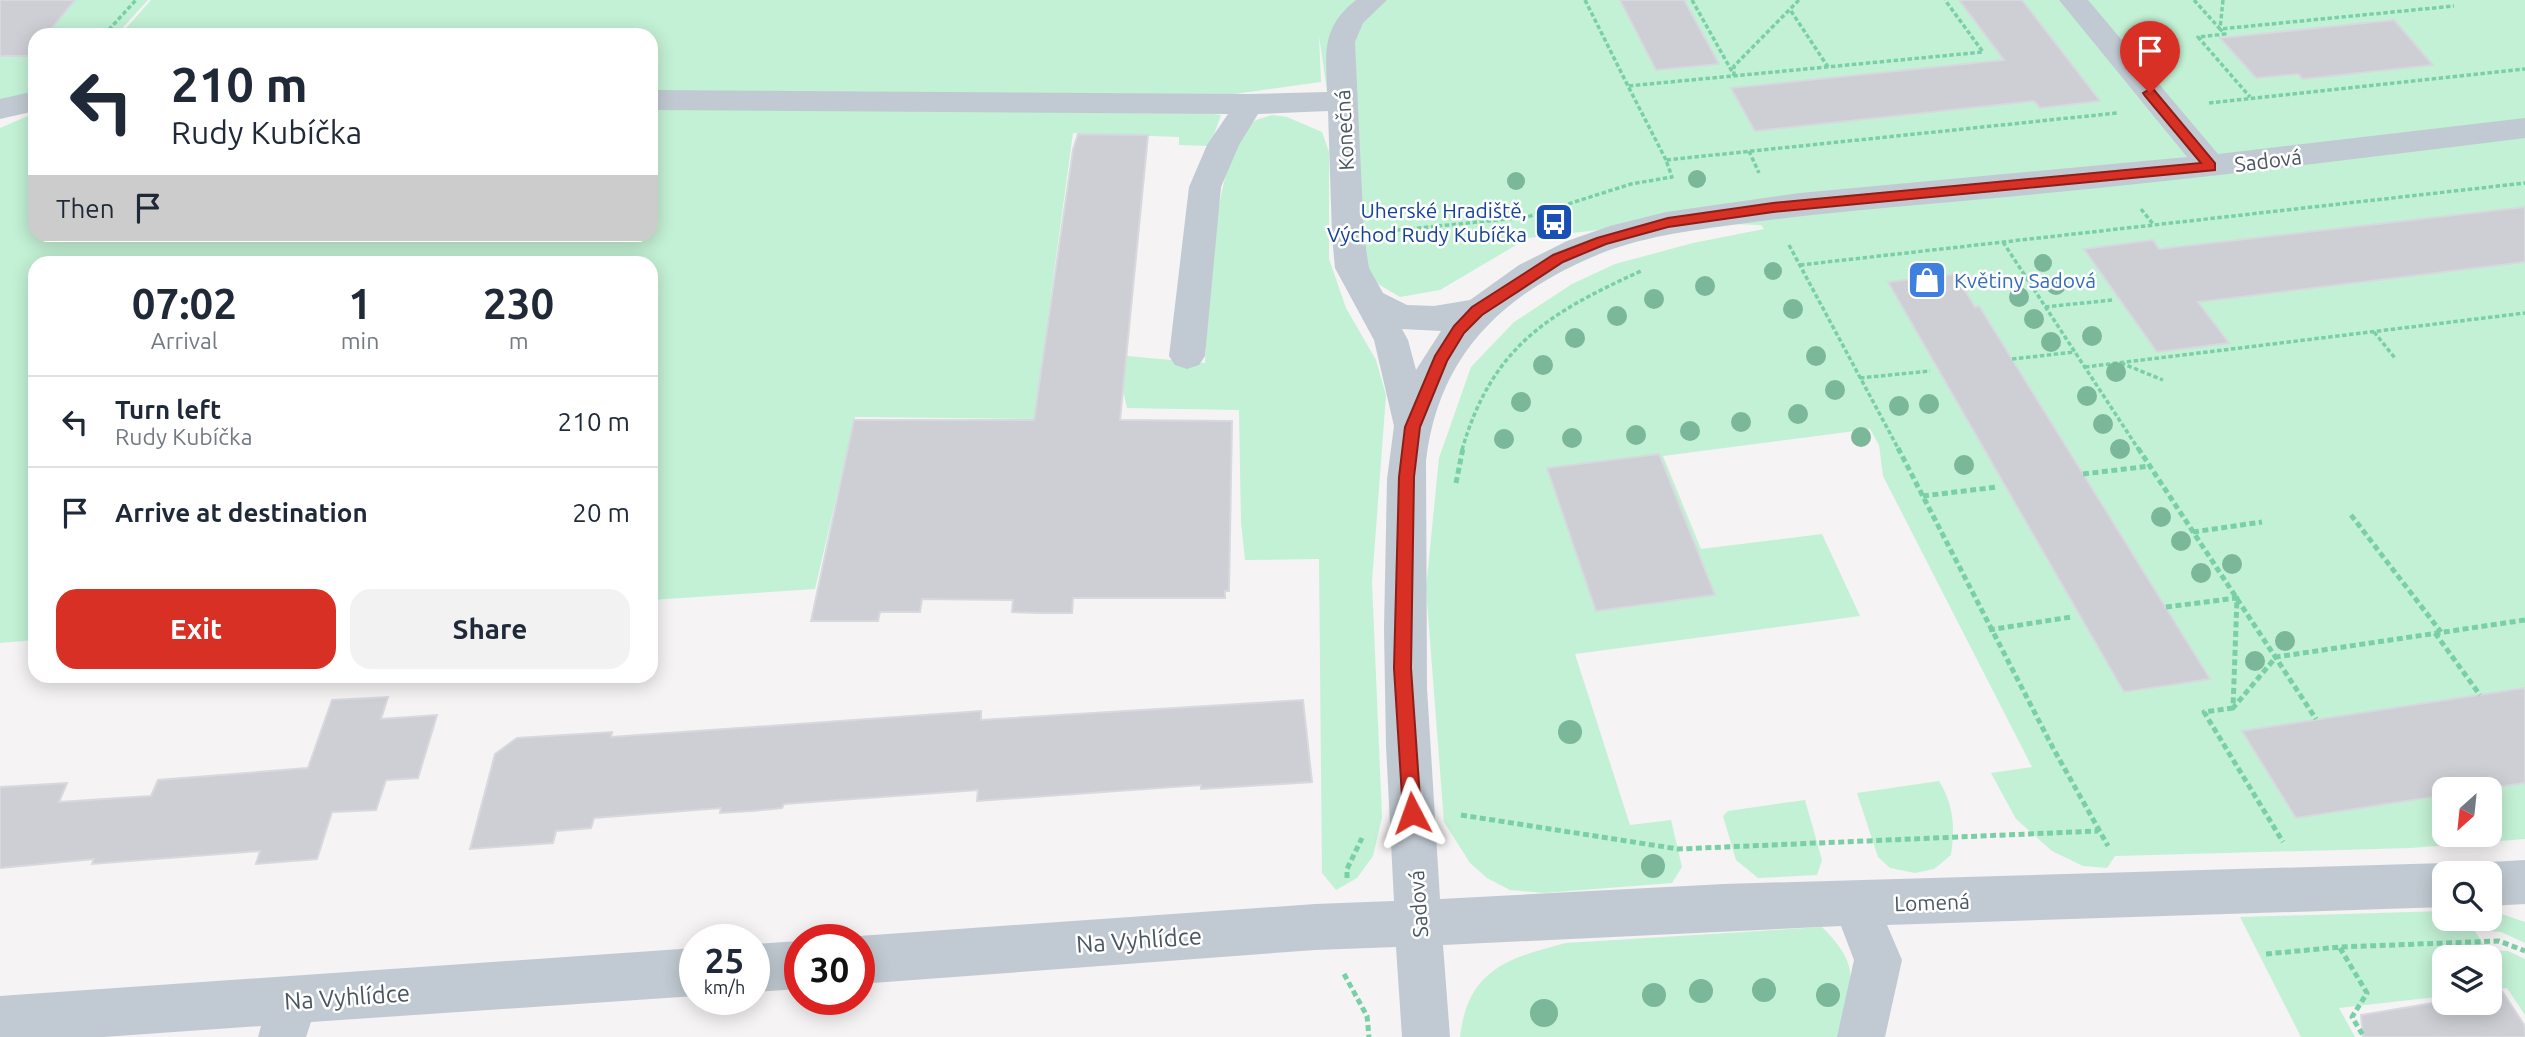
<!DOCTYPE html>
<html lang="en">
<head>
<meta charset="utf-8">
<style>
  :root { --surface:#fff; --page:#f2f2f3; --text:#1f2937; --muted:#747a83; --line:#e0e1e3; --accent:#d93025 }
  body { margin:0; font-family:Ubuntu,sans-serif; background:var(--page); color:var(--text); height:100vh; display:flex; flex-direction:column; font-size:26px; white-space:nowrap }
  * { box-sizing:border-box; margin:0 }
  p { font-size:23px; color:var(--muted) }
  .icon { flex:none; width:38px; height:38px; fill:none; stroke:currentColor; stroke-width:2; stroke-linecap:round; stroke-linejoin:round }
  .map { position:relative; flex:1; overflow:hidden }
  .sheet { position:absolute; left:28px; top:256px; width:630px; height:427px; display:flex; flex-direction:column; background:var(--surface); border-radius:21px; box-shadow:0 4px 18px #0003 }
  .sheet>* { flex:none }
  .guide { position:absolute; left:28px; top:28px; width:630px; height:214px; border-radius:21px; box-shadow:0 4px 18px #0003; background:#fff; color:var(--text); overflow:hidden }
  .needle { width:46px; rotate:207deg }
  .buttons { position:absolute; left:2432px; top:777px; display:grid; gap:14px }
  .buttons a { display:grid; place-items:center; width:70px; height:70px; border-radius:14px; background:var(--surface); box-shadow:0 4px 18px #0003; font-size:35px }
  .speed { position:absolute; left:679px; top:924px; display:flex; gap:14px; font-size:35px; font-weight:700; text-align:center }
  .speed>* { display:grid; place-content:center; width:91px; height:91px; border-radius:50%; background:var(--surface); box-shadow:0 4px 18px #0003; line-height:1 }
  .speed small { font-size:18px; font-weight:400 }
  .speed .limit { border:10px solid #d22; background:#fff; color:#111 }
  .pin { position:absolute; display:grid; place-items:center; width:60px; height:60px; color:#fff; margin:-72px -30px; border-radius:50% 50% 50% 0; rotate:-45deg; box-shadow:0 0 7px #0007 }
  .pin .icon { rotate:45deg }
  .me { position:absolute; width:77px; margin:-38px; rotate:356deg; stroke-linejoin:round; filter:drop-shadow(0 0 5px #0008) }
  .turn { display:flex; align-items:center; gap:24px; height:147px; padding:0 28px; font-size:32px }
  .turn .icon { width:91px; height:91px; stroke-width:2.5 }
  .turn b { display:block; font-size:49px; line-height:60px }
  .then { display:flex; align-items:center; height:66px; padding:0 28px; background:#0003; gap:14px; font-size:26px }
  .eta { display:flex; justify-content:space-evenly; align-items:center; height:119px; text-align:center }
  .eta b { font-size:42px; font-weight:600; line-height:49px }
  .cta { display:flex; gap:14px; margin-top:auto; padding:14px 28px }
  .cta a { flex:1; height:80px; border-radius:21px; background:var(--accent); color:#fff; font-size:28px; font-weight:600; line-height:80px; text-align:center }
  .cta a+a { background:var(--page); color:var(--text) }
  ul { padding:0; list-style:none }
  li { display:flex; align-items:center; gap:21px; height:91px; padding:0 28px; border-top:2px solid var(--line) }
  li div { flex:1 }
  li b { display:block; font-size:26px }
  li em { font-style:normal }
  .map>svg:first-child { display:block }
</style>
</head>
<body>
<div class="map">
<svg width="2525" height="1037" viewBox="0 0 2525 1037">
  <rect width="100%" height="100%" fill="#f5f3f3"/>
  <!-- green -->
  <path fill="#c3f1d5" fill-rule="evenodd" d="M0,0H148L116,35H35V93L0,101Z
    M151,0H2525V839L2411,848L2115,856L2107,868L2083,866L2052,851L2016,819L1991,773L2032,767L1883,476L1879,445L1870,429L1663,456L1701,549L1822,534L1860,616L1575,654L1630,825L1671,820L1682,867L1672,883L1544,893L1510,890L1487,878L1470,863L1444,822L1426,589L1439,458L1471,367L1514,322L1572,284L1615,264L1693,243L1764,229L1761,225L1668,222L1528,238L1440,290L1400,297L1368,278L1348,236L1319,36L1321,82L1111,111L1196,112L1221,115L1210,146L1179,145V137L1073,133L1034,419L855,417L815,589L651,600V262H35V640L0,643V128L35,113V234H651V35H120ZM2445,789H2490V835H2445Z
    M1272,115L1287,117L1322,132L1329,152V259L1346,308L1376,360L1386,395L1372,582L1382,817L1373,856L1357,878L1336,890L1322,873L1319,559L1245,560L1241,522L1239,410L1127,408L1123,390L1127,356L1205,363C1209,311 1211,148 1256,120C1261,118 1267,117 1272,115Z
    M1939,781C1954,806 1955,827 1951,855L1934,869L1915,873L1890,868L1878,857L1857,793Z
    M1805,800L1822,860L1817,875L1758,878L1736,860L1723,816L1728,811Z
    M2490,910L2525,922V943L2501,932L2476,930L2469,919H2490Z
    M2445,911V919H2467L2487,950L2508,951L2525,959V1015L2507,988L2490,990V957H2445V996L2339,1008L2355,1037H2301L2240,917Z
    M1822,927C1865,970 1850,983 1838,1037H1460C1468,969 1508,958 1566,943Z"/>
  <!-- building -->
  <path fill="#cdcfd5" stroke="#d7d9de" stroke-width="2" d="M0,0H75L46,35H35V48L28,56H0Z
    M1620,0H1684L1719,64L1656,70Z
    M1959,0H2022L2100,101L2040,108L2034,101L1755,131L1731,88L2004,60Z
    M2394,20L2433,65L2303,79L2298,74L2256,78L2220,38Z
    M1078,134L1148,135L1120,420L1232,421L1229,591H1225V598H1073L1072,613H1038L1012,612L1013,600L922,599L920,612H880L878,621H811L854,420H1034L1073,150Z
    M2525,207V262L2198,302L2229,343L2157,352L2084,249L2153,240L2159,249Z
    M1955,274L1975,307L1979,306L2210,679L2124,692L1888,282Z
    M1659,454L1715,595L1596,611L1547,468Z
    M2525,688V783L2482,789H2445V795L2296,818L2242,731Z
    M388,697L381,719L437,715L418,778L386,780L376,810L332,812L317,859L256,864L260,851L92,864L94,859L0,868V787L67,783L59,802L151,796L158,780L308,768L332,700Z
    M1303,700L1312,782L1201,789V785L977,801L978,790L784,804L782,808L751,811L720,813L721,808L594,818L591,828L556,831L553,843L470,849L495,754L517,738L612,732L611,737L981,711V720Z
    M2502,991L2525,1026V1037H2363L2361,1015L2445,1001L2490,1003V993Z"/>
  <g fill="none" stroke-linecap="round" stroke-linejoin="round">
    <!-- path-far1 -->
    <path stroke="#7ad0a6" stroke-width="3.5" stroke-dasharray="4.5 2.5" stroke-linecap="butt" d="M1585,0L1628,86
      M1692,0L1734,75
      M2194,0L2220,29L2454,6
      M2223,0L2220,29L2225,34L2198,37L2250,97
      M1791,11L1828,67
      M104,35L136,0
      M1734,76V66L1799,0
      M2209,103L2525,69
      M1749,151L1759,173
      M1666,160L1628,86L1983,52L1945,0
      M2141,209L2153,224
      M1389,231L1527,217L1631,184L1672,177L1666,160L2117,113
      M2003,242L2139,450
      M1789,245L1899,450
      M1800,265L2525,183
      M2045,307L2112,300
      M2374,332L2395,358
      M2012,359L2075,352
      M2121,363L2163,380
      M2085,367L2525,313
      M1860,378L1930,371
      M1462,450C1492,346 1549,313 1641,271"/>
    <!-- path -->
    <path stroke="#7ad0a6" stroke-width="5" stroke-dasharray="6 3.5" stroke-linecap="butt" d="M1898,448L2053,748L2108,846
      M2138,448L2316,719
      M2083,474L2150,466
      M1456,483L1463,448
      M1923,496L1997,487
      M2351,515L2441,632
      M2193,532L2262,522
      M2166,607L2237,598L2233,708L2276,657L2525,620
      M1989,630L2071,617
      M2435,633L2480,695
      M2233,708L2204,712L2283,842
      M1461,815L1678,849L2098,831
      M1347,878V869L1362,838
      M2340,948L2367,993L2352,1017L2364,1037
      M2266,954L2340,947L2499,941L2525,951
      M1344,974L1367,1016L1369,1037"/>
    <!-- minor -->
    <path fill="#c1cad2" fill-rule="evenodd" d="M1356,0H1387L1363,23L1355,42L1364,236L1369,268L1383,293L1407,305L1434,306L1470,300L1519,265L1567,241L1610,226L1666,212L1800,193L2187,157L2059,0H2088L2218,154L2525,118V138C2348,160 2172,182 1995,198C1910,206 1824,212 1739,224C1688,231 1637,237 1590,258C1498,298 1438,359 1426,461L1427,688L1440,899L1724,884L2445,863L2461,869L2463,873H2445V907L1887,925L1902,960L1885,1037H1837L1854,960L1841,926L1443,945L1450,1037H1402L1396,947L1315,950L859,984V940H851L859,936L1315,904L1394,901L1386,746L1384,629L1387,479L1394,426L1374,340L1335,268L1332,236L1328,111L1258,114L1239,145L1221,187L1205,356L1199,365L1187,369L1175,365L1169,356L1189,187L1207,145L1228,114L651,110V90L1249,94L1327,92C1326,51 1321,28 1356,0ZM1402,329L1441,331L1416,370L1408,340Z
      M35,91V111L0,119V99Z
      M2525,860V904L2490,906V873H2472L2474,868L2490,862Z
      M800,941V989L754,992V944Z
      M695,948V996L311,1022L306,1037H258L261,1026L103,1037H0V996Z"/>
  </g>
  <!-- trees -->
  <g fill="#7bb799">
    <circle cx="1697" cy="179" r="9"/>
    <circle cx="1516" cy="181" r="9"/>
    <circle cx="2043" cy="263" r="9"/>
    <circle cx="1773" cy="271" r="9"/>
    <circle cx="2056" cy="285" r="10"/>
    <circle cx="1705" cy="286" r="10"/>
    <circle cx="2019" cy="297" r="10"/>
    <circle cx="1654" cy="299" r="10"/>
    <circle cx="1793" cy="309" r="10"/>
    <circle cx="1617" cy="316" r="10"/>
    <circle cx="2034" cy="319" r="10"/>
    <circle cx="2092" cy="336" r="10"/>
    <circle cx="1575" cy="338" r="10"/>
    <circle cx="2051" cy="342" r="10"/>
    <circle cx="1816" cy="356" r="10"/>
    <circle cx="1543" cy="365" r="10"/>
    <circle cx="2116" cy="372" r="10"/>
    <circle cx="1835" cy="390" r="10"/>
    <circle cx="2087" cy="396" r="10"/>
    <circle cx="1521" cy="402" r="10"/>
    <circle cx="1929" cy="404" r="10"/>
    <circle cx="1899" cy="406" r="10"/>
    <circle cx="1798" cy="414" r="10"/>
    <circle cx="1741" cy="422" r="10"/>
    <circle cx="2103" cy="424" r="10"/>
    <circle cx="1690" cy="431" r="10"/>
    <circle cx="1636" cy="435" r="10"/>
    <circle cx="1861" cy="437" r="10"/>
    <circle cx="1572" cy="438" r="10"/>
    <circle cx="1504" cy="439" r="10"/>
    <circle cx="2120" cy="449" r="10"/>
    <circle cx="1964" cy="465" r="10"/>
    <circle cx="2161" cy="517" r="10"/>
    <circle cx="2181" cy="541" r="10"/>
    <circle cx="2232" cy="564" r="10"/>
    <circle cx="2201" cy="573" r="10"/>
    <circle cx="2285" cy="641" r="10"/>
    <circle cx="2255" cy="661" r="10"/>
    <circle cx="1570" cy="732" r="12"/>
    <circle cx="1653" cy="866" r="12"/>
    <circle cx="1764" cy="990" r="12"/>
    <circle cx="1701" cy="991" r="12"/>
    <circle cx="1654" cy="995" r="12"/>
    <circle cx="1828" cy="995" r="12"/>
    <circle cx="1544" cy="1013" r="14"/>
  </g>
  <!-- route -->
  <path fill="#d93025" stroke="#8d1f18" stroke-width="2" d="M2150,89L2154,90L2215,163V170L1773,212L1668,227L1606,244L1563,262L1482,315L1464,333L1447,361L1420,427L1414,477L1411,668L1421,813L1418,819L1412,822L1405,819L1403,813L1394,668L1399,477L1405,427L1435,356L1454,326L1472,307L1553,255L1597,238L1668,218L1773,203L2201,163L2145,96L2143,93Z"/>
  <!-- icons -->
  <defs>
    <g id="bus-square" transform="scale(2.0125)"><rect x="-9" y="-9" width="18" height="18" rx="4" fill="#1a4fb4" stroke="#fff"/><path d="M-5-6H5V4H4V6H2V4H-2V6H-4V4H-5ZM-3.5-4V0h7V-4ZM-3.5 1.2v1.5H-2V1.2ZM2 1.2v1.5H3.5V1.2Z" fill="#fff"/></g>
    <g id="shop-square" transform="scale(2.0125)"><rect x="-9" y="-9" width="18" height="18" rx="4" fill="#3f7fe0" stroke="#fff"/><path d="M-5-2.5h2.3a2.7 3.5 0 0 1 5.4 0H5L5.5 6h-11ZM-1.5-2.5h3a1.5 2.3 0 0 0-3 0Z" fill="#fff"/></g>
  </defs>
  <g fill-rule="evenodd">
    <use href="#bus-square" x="1554" y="222"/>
    <use href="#shop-square" x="1927" y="280"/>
  </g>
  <g text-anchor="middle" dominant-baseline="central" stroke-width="5" stroke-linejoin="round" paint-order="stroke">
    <!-- street labels -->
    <g font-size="21" fill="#4a5661" stroke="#fff">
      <text transform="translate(1344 130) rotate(-93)">Konečná</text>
      <text transform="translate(2268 160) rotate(-7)">Sadová</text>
      <text transform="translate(1932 902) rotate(-2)">Lomená</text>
      <text transform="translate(1418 904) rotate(-94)">Sadová</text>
    </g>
    <!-- transit labels -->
    <g font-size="21" fill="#164399" stroke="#fff" text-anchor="end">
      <text x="1527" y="210">Uherské Hradiště,<tspan x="1527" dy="24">Východ Rudy Kubíčka</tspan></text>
    </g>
    <!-- shop labels -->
    <g font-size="21" fill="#366cbe" stroke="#fff" text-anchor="start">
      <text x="1954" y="280">Květiny Sadová</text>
    </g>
    <!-- near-street labels -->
    <g font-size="24" fill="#4a5661" stroke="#fff">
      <text transform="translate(1139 940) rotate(-4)">Na Vyhlídce</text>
      <text transform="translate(347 997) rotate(-4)">Na Vyhlídce</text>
    </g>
  </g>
</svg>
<div class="buttons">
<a><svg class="needle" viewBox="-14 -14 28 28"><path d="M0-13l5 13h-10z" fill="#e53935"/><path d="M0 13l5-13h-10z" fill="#747a83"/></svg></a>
<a><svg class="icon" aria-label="search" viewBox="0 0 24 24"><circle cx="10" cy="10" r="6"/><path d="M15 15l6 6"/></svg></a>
<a><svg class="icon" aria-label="layers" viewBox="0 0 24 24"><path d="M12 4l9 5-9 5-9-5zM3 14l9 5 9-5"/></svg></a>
</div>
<div class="speed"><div>25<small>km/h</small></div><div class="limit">30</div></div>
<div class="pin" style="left:2150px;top:93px;background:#d93025"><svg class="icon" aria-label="arrive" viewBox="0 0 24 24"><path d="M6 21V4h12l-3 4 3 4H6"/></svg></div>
<svg class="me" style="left:1412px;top:813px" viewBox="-20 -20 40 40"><path d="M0-17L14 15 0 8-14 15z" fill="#d93025" stroke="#fff" stroke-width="4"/></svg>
<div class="guide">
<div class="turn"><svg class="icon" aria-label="left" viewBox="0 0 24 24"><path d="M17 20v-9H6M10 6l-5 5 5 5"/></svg><div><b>210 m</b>Rudy Kubíčka</div></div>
<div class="then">Then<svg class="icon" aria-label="arrive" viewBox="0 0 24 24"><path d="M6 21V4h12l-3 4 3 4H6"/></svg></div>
</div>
<section class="sheet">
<div class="eta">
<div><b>07:02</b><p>Arrival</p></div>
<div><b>1</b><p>min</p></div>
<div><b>230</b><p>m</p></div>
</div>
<ul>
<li><svg class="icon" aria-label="left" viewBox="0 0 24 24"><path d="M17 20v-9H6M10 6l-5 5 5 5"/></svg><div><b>Turn left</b><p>Rudy Kubíčka</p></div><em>210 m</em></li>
<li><svg class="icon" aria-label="arrive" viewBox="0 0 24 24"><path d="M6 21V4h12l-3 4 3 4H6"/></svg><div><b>Arrive at destination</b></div><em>20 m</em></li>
</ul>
<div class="cta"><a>Exit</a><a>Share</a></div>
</section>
</div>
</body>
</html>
